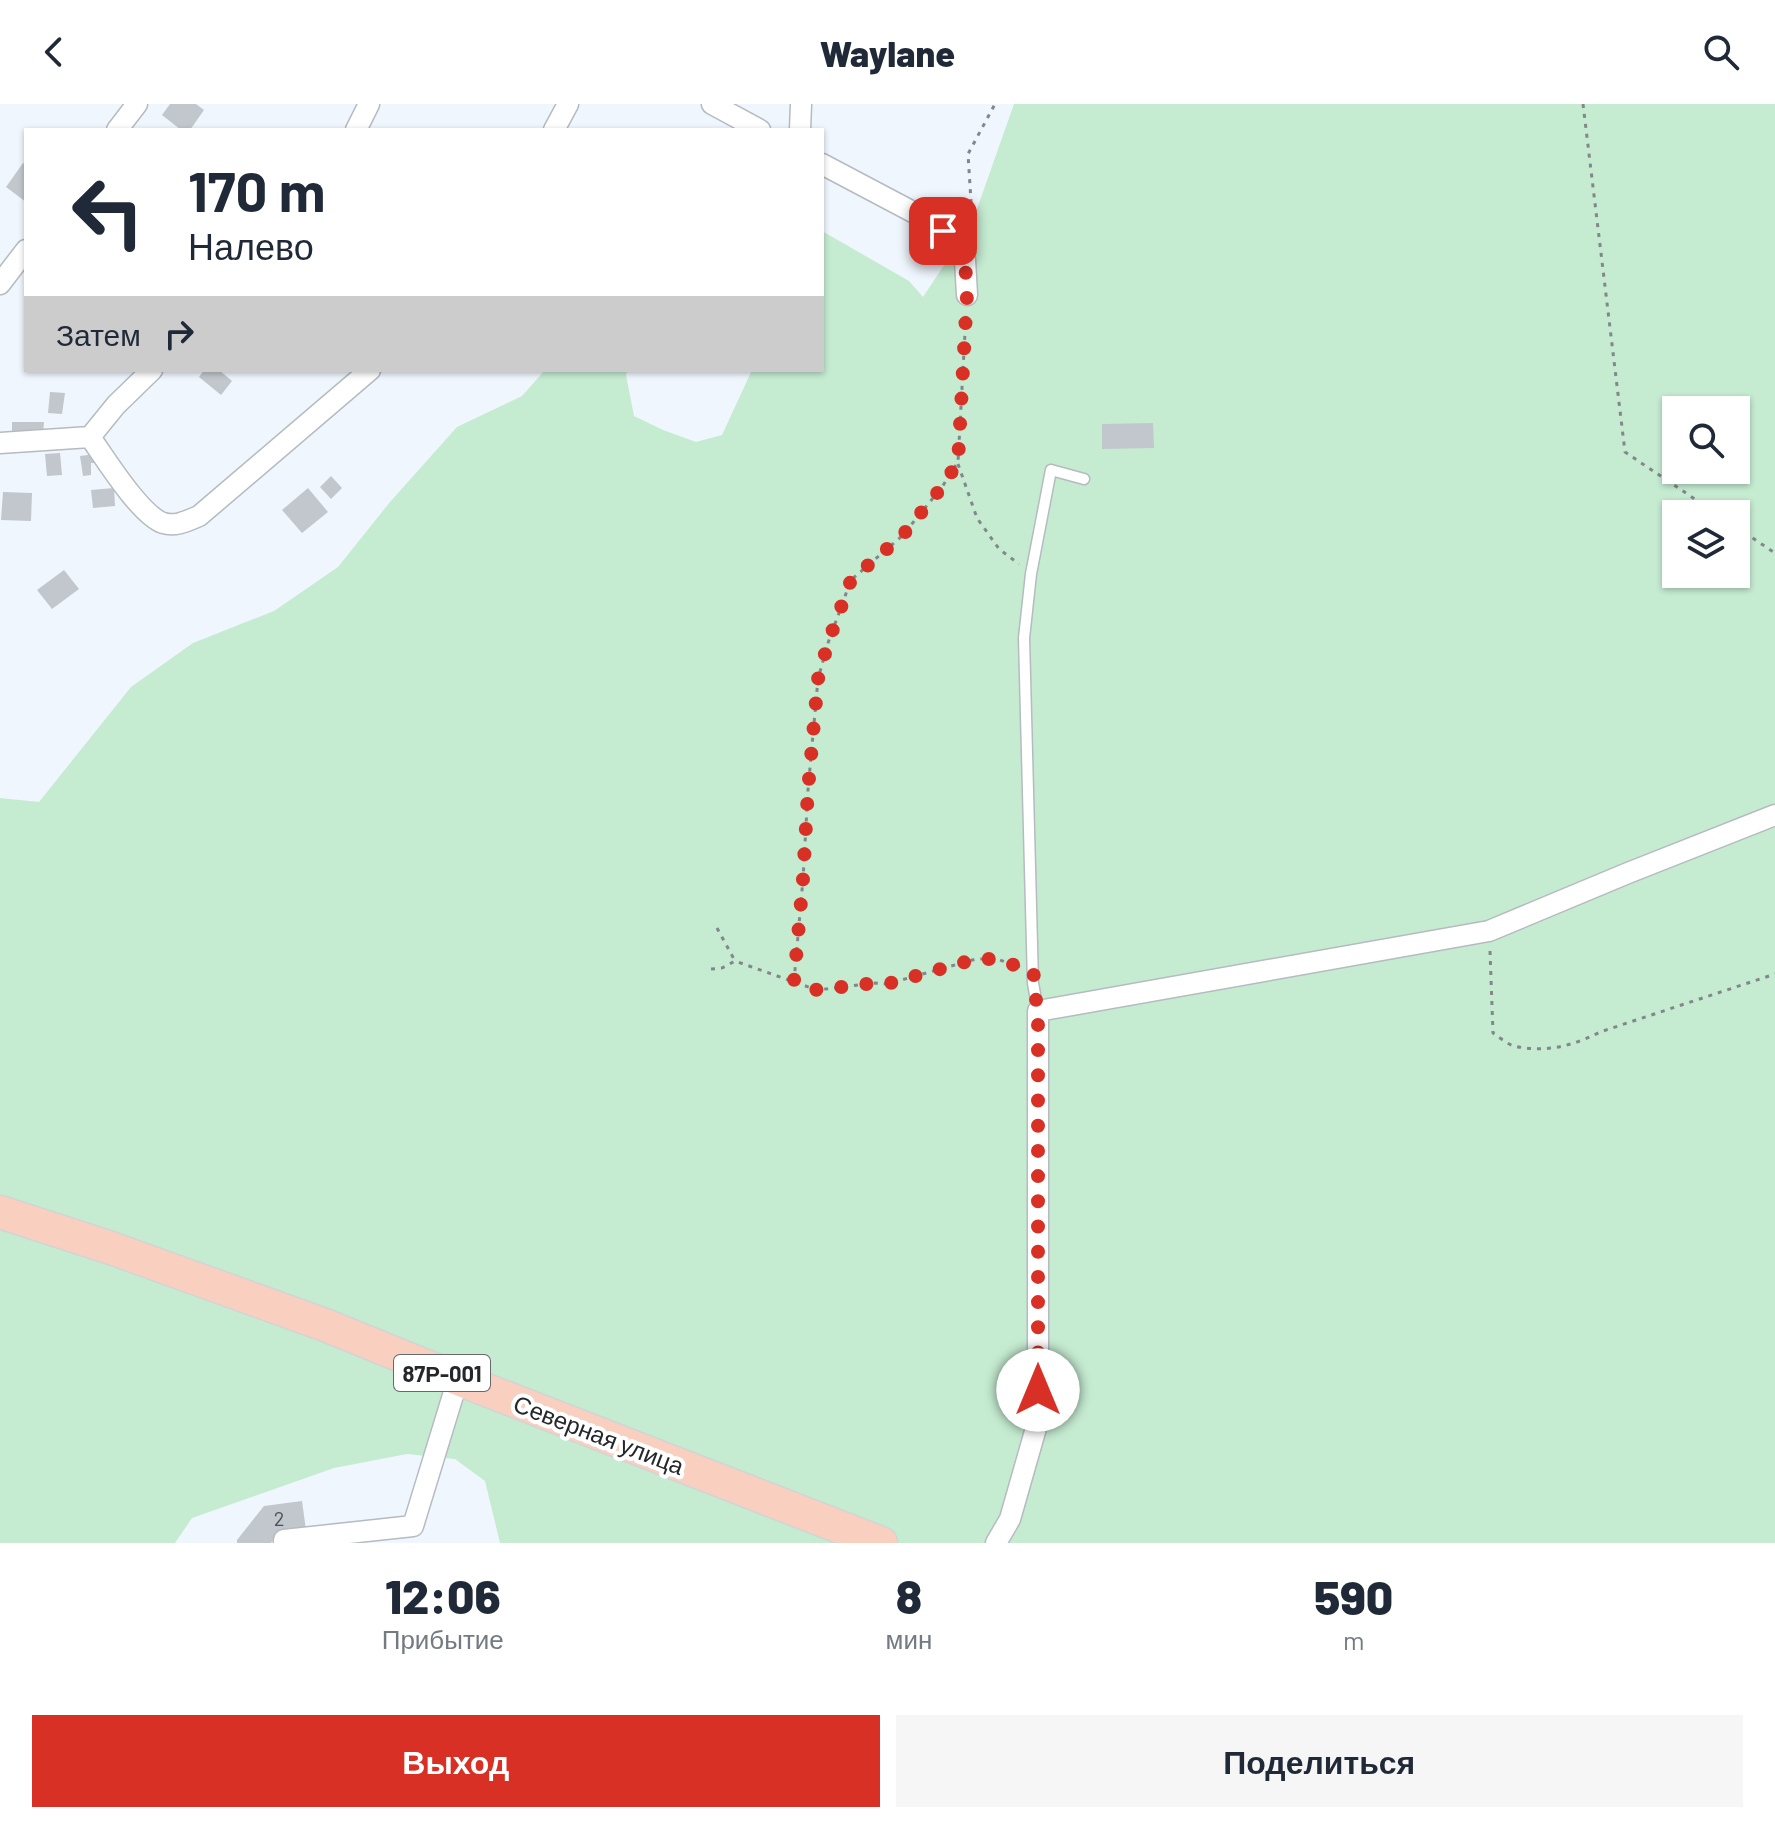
<!DOCTYPE html>
<html lang="ru">
<head>
<meta charset="utf-8">
<style>
  :root { --surface:#fff; --page:#f6f6f7; --text:#1f2937; --muted:#747a83; --accent:#d93025 }
  body { margin:0; font-family:Barlow,sans-serif; background:var(--page); color:var(--text); height:100vh; display:flex; flex-direction:column; font-size:30px; white-space:nowrap }
  * { box-sizing:border-box; margin:0 }
  p { font-size:26px; color:var(--muted) }
  .icon { flex:none; width:44px; height:44px; fill:none; stroke:currentColor; stroke-width:2; stroke-linecap:round; stroke-linejoin:round }
  .map { position:relative; height:1439px; overflow:hidden }
  .side { display:flex; flex-direction:column; background:var(--surface); flex:1 }
  .side>* { flex:none }
  .guide { position:absolute; left:24px; top:24px; width:800px; height:244px; border-radius:0px; box-shadow:0 2px 6px #0004; background:#fff; color:var(--text); overflow:hidden }
  .tools { position:absolute; left:1662px; top:292px; display:grid; gap:16px }
  .tools a { display:grid; place-items:center; width:88px; height:88px; border-radius:0px; background:var(--surface); box-shadow:0 2px 6px #0004; font-size:40px }
  .pin { position:absolute; display:grid; place-items:center; width:68px; height:68px; color:#fff; margin:-34px; border-radius:16px; box-shadow:0 4px 12px #0006 }
  .me { position:absolute; width:88px; margin:-44px; rotate:0deg; stroke-linejoin:round; filter:drop-shadow(0 0 6px #0008) }
  .turn { display:flex; align-items:center; gap:28px; height:168px; padding:0 32px; font-size:36px }
  .turn .icon { width:104px; height:104px; stroke-width:2.5 }
  .turn b { display:block; font-size:56px; line-height:68px }
  .then { display:flex; align-items:center; height:76px; padding:0 32px; background:#0003; gap:16px; font-size:30px }
  .eta { display:flex; justify-content:space-evenly; align-items:center; height:136px; text-align:center }
  .eta b { font-size:48px; font-weight:800; line-height:56px }
  .button { display:flex; gap:16px; margin-top:auto; padding:16px 32px }
  .button a { flex:1; height:92px; border-radius:0px; background:var(--accent); color:#fff; font-size:32px; font-weight:800; line-height:92px; text-align:center }
  .button a+a { background:var(--page); color:var(--text) }
  header { display:flex; justify-content:space-between; align-items:center; height:104px; padding:0 32px; background:var(--surface); font-size:36px; font-weight:800 }
  .map>svg:first-child { display:block }
</style>
</head>
<body>
<header><svg class="icon" aria-label="back" viewBox="0 0 24 24"><path d="M15 5l-7 7 7 7"/></svg>Waylane<svg class="icon" aria-label="search" viewBox="0 0 24 24"><circle cx="10" cy="10" r="6"/><path d="M15 15l6 6"/></svg></header>
<div class="map">
<svg width="1775" height="1439" viewBox="0 0 1775 1439">
  <rect width="100%" height="100%" fill="#f0f6fd"/>
  <!-- green -->
  <path fill="#c5ebd1" fill-rule="evenodd" d="M1014,0H1775V1439H500L485,1377L455,1355L407,1350L334,1364L192,1414L175,1439H0V694L39,698L131,583L193,539L274,507L338,463L390,398L457,323L522,292L545,266H628L626,271L634,312L663,326L696,338L722,331L752,266H822V127L909,177L923,193L972,119ZM1676,306H1736V366H1676ZM1676,410H1736V470H1676Z"/>
  <!-- building -->
  <path fill="#c1c7cd" d="M170,0H196L204,6L190,26H181L162,11Z
    M23,59L26,61V98L6,83Z
    M204,266H219L232,277L221,291L199,273Z
    M50,288L65,289L62,310L48,309Z
    M12,318H44L43,329H12Z
    M1153,319L1154,344L1102,345V320Z
    M60,349L62,371L47,372L45,350Z
    M95,350L96,359H91V371L83,372L80,352Z
    M331,372L342,384L331,395L320,383Z
    M114,384L115,402L93,404L91,386Z
    M308,384L328,408L302,429L282,406Z
    M3,388L32,389L31,417L1,416Z
    M64,466L79,485L52,505L37,486Z
    M302,1397L306,1426L277,1431L271,1439H237V1436L264,1402Z"/>
  <g fill="none" stroke-linecap="round" stroke-linejoin="round">
    <!-- service casing -->
    <g stroke="#b5bbc1" stroke-width="13">
      <path id="service" d="M1038,907L1033,879L1024,534L1031,470L1051,366L1084,375"/>
    </g>
    <!-- minor casing -->
    <g stroke="#b5bbc1" stroke-width="23">
      <path id="minor" d="M712,0L760,26
        M117,26L137,0
        M356,26L369,0
        M554,26L568,0
        M800,26L801,0
        M822,60L928,116L958,139L965,156L967,191
        M0,180L26,146
        M90,333C105,354 140,411 163,419C176,423 187,417 199,412L370,266
        M0,339L90,333L116,301L152,266
        M284,1439V1436L413,1422L458,1275
        M996,1439L1010,1415L1038,1317V907L1489,827L1628,769L1775,711"/>
    </g>
    <!-- primary casing -->
    <g stroke="#d3d4d4" stroke-width="35">
      <path id="primary" d="M0,1108L111,1144L325,1221L458,1275L881,1439"/>
    </g>
    <!-- path -->
    <path stroke="#83878c" stroke-width="3" stroke-dasharray="4 6" stroke-linecap="butt" d="M1583,0L1625,348L1717,410
      M973,129L968,50L995,0
      M958,360L977,414L999,445L1019,460
      M1736,423L1775,449
      M717,824L735,857
      M1490,847L1493,929C1499,933 1507,940 1514,942C1545,949 1573,942 1600,928L1775,870
      M711,865L722,864L735,857L817,886L875,879L887,880L976,855H997L1020,863
      M794,877L803,775L808,686L818,575L828,539L851,476L902,432L942,383L958,358L966,210"/>
    <!-- service -->
    <use href="#service" stroke="#fff" stroke-width="10"/>
    <!-- minor -->
    <use href="#minor" stroke="#fff" stroke-width="20"/>
    <!-- primary -->
    <use href="#primary" stroke="#f9cfc0" stroke-width="32"/>
  </g>
  <g fill="none" stroke-linecap="round" stroke-linejoin="round">
    <!-- route -->
    <path stroke="#d93025" stroke-width="14" stroke-dasharray="0 25.2" d="M943,127L958,139L965,156L967,191L958,358L942,383L902,432L851,476L828,539L818,575L808,686L803,775L794,877L817,886L875,879L887,880L976,855H997L1034,868L1033,879L1038,907V1286"/>
  </g>
  <g text-anchor="middle" dominant-baseline="central" stroke-width="8" stroke-linejoin="round" paint-order="stroke">
    <!-- number labels -->
    <g font-size="20" fill="#4c4f53">
      <text x="279" y="1414">2</text>
    </g>
    <!-- shield labels -->
    <rect fill="#fff" stroke="#66686a" stroke-width="2" x="394" y="1251" width="96" height="36" rx="6"/>
    <g font-size="22" font-weight="bold" fill="#25272a">
      <text x="442" y="1269">87Р-001</text>
    </g>
    <!-- street labels -->
    <g font-size="24" fill="#25272a" stroke="#fff">
      <text transform="translate(599 1330) rotate(21)">Северная улица</text>
    </g>
  </g>
</svg>
<div class="tools">
<a><svg class="icon" aria-label="search" viewBox="0 0 24 24"><circle cx="10" cy="10" r="6"/><path d="M15 15l6 6"/></svg></a>
<a><svg class="icon" aria-label="layers" viewBox="0 0 24 24"><path d="M12 4l9 5-9 5-9-5zM3 14l9 5 9-5"/></svg></a>
</div>
<div class="pin" style="left:943px;top:127px;background:#d93025"><svg class="icon" aria-label="arrive" viewBox="0 0 24 24"><path d="M6 21V4h12l-3 4 3 4H6"/></svg></div>
<svg class="me" style="left:1038px;top:1286px" viewBox="-20 -20 40 40"><circle r="19" fill="#fff"/><path d="M0-13L10 11 0 6-10 11z" fill="#d93025"/></svg>
<div class="guide">
<div class="turn"><svg class="icon" aria-label="left" viewBox="0 0 24 24"><path d="M17 20v-9H6M10 6l-5 5 5 5"/></svg><div><b>170 m</b>Налево</div></div>
<div class="then">Затем<svg class="icon" aria-label="right" viewBox="0 0 24 24"><path d="M7 20v-9h11M14 6l5 5-5 5"/></svg></div>
</div>
</div>
<section class="side">
<div class="eta">
<div><b>12:06</b><p>Прибытие</p></div>
<div><b>8</b><p>мин</p></div>
<div><b>590</b><p>m</p></div>
</div>
<div class="button"><a>Выход</a><a>Поделиться</a></div>
</section>
</body>
</html>
